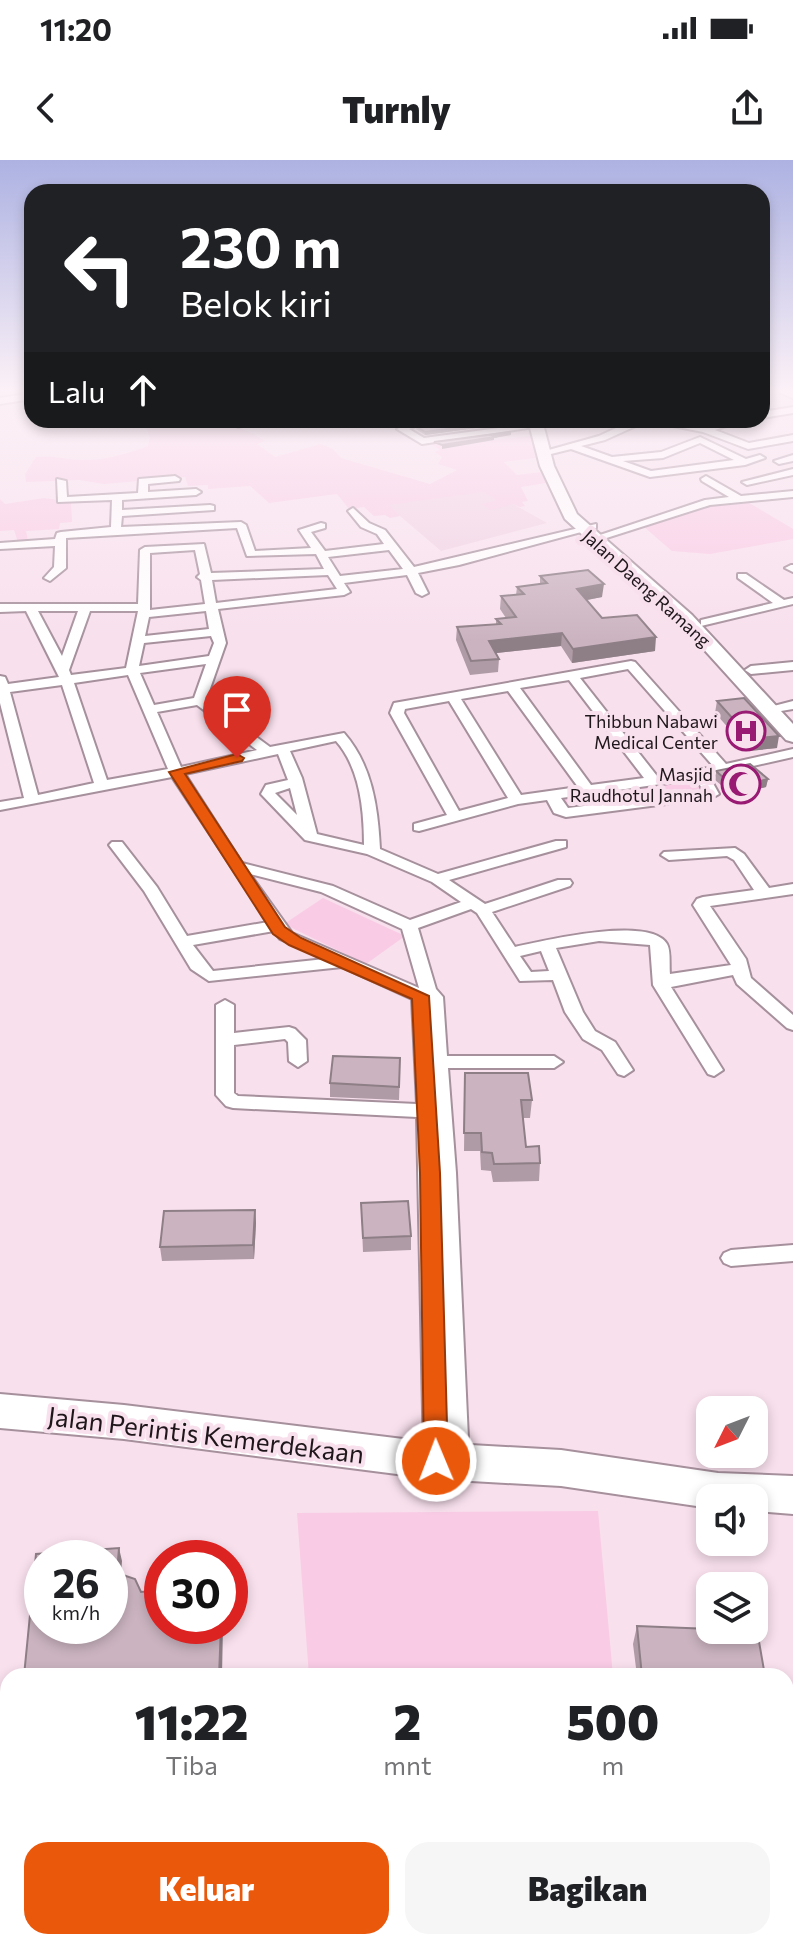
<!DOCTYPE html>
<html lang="id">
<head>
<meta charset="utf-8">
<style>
  :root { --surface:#fff; --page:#f6f6f6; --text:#202124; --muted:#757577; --accent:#ea580c }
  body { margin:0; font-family:Commissioner,sans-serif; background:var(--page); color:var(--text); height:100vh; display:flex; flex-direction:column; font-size:30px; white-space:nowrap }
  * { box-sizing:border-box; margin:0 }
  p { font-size:26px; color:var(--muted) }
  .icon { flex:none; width:44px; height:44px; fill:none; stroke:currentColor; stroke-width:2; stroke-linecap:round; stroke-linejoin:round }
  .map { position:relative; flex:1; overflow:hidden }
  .panel { position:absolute; left:0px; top:1508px; width:794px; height:282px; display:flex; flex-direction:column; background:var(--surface); border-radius:24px 24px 0 0; box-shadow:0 4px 12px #0003 }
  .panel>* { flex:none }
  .banner { position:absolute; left:24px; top:24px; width:746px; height:244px; border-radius:24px; box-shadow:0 4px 12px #0003; background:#202124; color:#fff; overflow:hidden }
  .needle { width:52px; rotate:228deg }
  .fabs { position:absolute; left:696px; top:1236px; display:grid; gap:16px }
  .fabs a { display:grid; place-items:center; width:72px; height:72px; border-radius:16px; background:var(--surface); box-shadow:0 4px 12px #0003; font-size:40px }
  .speed { position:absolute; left:24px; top:1380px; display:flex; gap:16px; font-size:40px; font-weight:700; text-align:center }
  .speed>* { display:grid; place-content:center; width:104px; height:104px; border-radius:50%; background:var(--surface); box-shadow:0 4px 12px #0003; line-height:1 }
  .speed small { font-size:20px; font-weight:400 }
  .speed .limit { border:12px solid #d22; background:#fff; color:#111 }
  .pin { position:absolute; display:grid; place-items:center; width:68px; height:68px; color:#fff; margin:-82px -34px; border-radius:50% 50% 50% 0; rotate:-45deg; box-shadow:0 0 8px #0007 }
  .pin .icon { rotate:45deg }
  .me { position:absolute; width:88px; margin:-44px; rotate:359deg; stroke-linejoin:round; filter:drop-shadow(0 0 6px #0008) }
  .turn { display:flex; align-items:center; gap:28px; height:168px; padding:0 24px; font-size:36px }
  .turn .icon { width:104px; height:104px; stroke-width:2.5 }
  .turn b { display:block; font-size:56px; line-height:68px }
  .then { display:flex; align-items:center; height:76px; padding:0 24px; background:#0003; gap:16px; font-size:30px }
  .eta { display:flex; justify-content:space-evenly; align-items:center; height:136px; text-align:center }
  .eta b { font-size:48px; font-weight:800; line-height:56px }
  .primary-button { display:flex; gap:16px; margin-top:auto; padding:16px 24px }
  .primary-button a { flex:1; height:92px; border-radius:24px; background:var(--accent); color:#fff; font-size:32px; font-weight:800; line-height:92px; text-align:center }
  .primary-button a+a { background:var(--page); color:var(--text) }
  .status { display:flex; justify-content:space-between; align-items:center; height:56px; padding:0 40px; background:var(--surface); direction:ltr }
  .status svg { height:22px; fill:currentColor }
  header { display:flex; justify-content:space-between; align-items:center; height:104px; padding:0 24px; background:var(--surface); font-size:36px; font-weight:800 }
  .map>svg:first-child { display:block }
</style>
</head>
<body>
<div class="status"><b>11:20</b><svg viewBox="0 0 49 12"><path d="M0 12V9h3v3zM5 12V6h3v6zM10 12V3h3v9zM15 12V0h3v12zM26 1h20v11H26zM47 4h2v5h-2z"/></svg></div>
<header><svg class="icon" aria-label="back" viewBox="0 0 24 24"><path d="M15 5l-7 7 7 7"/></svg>Turnly<svg class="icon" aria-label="share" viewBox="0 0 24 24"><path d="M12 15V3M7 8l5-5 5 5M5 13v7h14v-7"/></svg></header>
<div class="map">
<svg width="793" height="1789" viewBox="0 0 793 1789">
  <rect width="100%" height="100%" fill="#f8e0ed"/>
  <!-- built -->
  <path fill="#f1d2e3" d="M488,330L547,363L441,391L386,344Z"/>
  <!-- green -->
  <path fill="#f9cbe5" d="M215,260L250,272L265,281L257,284L275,297L321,284L333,289L341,298L430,324L457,310L438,304L442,297L435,292L440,290L426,280L433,279L445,285L532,276L535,298L504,302L517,315L541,312L546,323L521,327L528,341L522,342L525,346L520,347L513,344L491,350L481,344L497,340L483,332L389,345L400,356L390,358L385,355L374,356L364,347L349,349L337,334L269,343L250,326L208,329V325L188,326L185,317L104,324L79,320L26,322L25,314L36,297C52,295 64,299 80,300C103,301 127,294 148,286L150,278L146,268Z
    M44,338L71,342L72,362L60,363L59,369L26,371L28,381L18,382L14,370L0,371V339L5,344Z
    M746,341L793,369V379L710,394L672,391L643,366L716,342Z
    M699,617L709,630L564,651L555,635Z
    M323,738L405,776L366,804L284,764Z
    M598,1351L613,1516H309L297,1353Z
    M793,1725V1789H330L329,1782H786V1726Z"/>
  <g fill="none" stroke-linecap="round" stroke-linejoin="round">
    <!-- minor casing -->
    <g stroke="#a6909c" stroke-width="4">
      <path id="minor" d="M779,231L793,232V238L780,233Z
        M32,233V239L0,244V238Z
        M793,247V253L762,258V252Z
        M224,260H265L238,267Z
        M281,260H294L295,261L290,264Z
        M417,260H430L409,269L424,278L536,263L541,266L422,284L397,269Z
        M633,260H671L706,267L729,260H743L715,270L749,283L793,275V281L748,289L703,272L663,264L638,265L605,280L581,286L612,297L661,292L700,277L746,299L760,295L765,298L745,305L650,317L571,289L543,296L538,293L599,276ZM700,283L734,300L651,311L623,301L663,298Z
        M793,295V301L779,304L774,301Z
        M793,309V315L747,325L742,322Z
        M175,316L180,319L179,321L148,324V332L196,329L201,332L196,335L122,340V350L210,345L214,346V350L122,356L121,367L241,362L246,365L255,391L311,388L299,370L321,363L325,364V368L311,372L325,391L384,384L377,374L361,367L348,351L353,348L369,363L385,370L414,407L596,364V368L459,405L418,413L428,433L422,436L416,433L407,415L344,423L350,432L344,435L218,449L226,483L206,540L270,587L344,573C372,605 378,647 380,689L438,714L556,681H566V687L449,720L485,744L558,720H570L572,723L570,726L492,752L515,787C542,781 650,755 667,784C671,791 669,805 670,814L731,805L693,745L697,739L703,737L754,730L734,700L727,696L669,700L661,695L664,692L735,688L744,694L769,728L793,724V734L710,746L746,799L751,818L793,855V870L787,868L737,824L733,815L671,827L723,910L714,916L708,914L653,825L650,785L599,781L556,788L583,852L595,871L615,882L633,910L624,916L618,914L602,890L583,879L565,852L553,820L520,821L477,753L471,749L418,768L436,829L443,837L447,896H554L563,902L554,908H448L456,1013L469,1301L465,1308L457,1311L449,1308L446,1304L444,1308L436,1311L428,1308L424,1301L417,957L233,948L226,946L216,935V845L225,840L234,845V873L289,867L295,869L306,880L307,901L298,907L289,901L288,882L285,879L234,885V933L238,936L417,944L412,839L342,807L209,821L191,809L144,731L109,685L112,682H122L157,727L187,776L268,762L172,617L0,650V642L24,638L0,543V516L5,517L8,524L59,517L26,451L0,452V444H138L140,390L145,387L204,384L211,413L324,409L316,394L247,396L237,368L66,378V408L50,421L44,418L54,407L55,386L0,389V383L55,379L57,373L61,372L111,367L112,340L58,342L57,319L66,321L67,337L138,333L139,319ZM195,390L200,414L197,417L201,420L205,444L150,450V393ZM389,390L403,409L340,416L328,397ZM328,415L337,429L216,443L212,420ZM38,451H78L62,496ZM90,451H138L126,508L71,515L69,510ZM206,451L209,469L145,476L149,457ZM211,476L214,483L209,496L139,506L144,483ZM206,504L194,538L154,545L140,513ZM128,515L168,609L107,620L74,523ZM62,525L94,623L38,635L10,532ZM197,545L257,590L181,607L157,552ZM336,581C360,608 364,650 364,685L317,674L302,618L290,591ZM278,594L288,620L266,625L261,634L305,680L367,694L432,722L461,742L410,760L333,726L242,703L185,614ZM290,628L297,655L275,633ZM250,714L321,732L402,769L419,828L292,773ZM274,771L280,779L325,799L213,811L193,785ZM541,791L549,811L531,812L520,796Z
        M706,316L741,336L793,331V337L710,345L597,381L588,379L705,340L729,337L702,321L701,319Z
        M791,405H793V412L785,408Z
        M738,414H746L784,440L793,438V444L701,466V460L773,443L738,418Z
        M631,501L635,502L726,604L793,589V597L709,616L719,634L712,638L566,657L554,653L547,640L518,644L419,671L414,670V664L447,655L390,553L394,543ZM628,509L714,607L657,616L580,518ZM569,520L644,618L591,625L520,528ZM508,531L578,627L521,635L461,539ZM449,541L508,638L459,651L404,553L405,549ZM697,619L703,631L568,648L561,638Z
        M793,502V510L751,514L745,510L751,506Z
        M793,541V549L769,553L762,549Z
        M793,1085V1101L731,1106L724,1103L721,1098L724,1093L731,1090Z"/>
    </g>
    <!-- secondary casing -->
    <g stroke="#a6909c" stroke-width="4">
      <path id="secondary" d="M528,260H542L554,306L577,354L692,455L793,564V582L786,580L680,463L565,359L540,306Z"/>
    </g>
    <!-- trunk casing -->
    <g stroke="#a6909c" stroke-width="4">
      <path id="trunk" d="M0,1234L124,1245L436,1283L561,1290L718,1313L793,1316V1354L754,1351V1338H710V1348L561,1326L436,1319L124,1279L0,1268Z"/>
    </g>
    <!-- minor -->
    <use href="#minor" fill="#fff" fill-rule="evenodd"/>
    <!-- secondary -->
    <use href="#secondary" fill="#fff" fill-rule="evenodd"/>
    <!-- trunk -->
    <use href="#trunk" fill="#fff" fill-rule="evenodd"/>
  </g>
  <!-- wall -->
  <path fill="#af9ba5" d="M520,262L425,275L416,269V266Z
    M540,416L602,437L587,440L602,458L655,491L572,503L561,486L496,493L499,499L498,512L470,515L456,480L457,467L496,465V459L506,458L500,449L501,436L516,435L517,427L540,424Z
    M717,541L777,588L749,591L715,553Z
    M716,611L768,619L766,627L733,635L715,620Z
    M400,911L399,940L330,937V923Z
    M465,913L532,940L530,958H523L526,987L540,1003L539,1021L493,1022L491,1011L481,1010L480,991H464Z
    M361,1043L411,1076V1090L363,1092Z
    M255,1050L256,1063L254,1099L162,1101L160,1087Z
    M637,1466L765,1516H637L633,1484Z"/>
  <!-- shaded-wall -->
  <path fill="#8e7e86" d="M512,260H520V262L425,275V272Z
    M511,272V275L494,278V280L442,289V285Z
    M604,424L602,437L576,442L577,429Z
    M562,473L561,486L488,494L489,481Z
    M656,477L655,491L572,503L573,489Z
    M779,576L777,588L749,591L751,579Z
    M768,619L766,627L733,635L734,627Z
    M255,1050L256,1063L254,1099L253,1085Z
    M119,1388L122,1401L120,1427L117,1413Z
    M221,1466H223L222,1516H219Z"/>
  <!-- building -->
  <path fill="#cbb4c0" stroke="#8e7e86" stroke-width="2" fill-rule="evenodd" d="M427,260H512L425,272L416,266Z
    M511,272L492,275L495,277L442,285L434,282Z
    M588,410L604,424L577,429L602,458L637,455L656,477L573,489L562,473L489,481L499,499L471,501L457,467L501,464L496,459L516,457L501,436L524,434L517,427L547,423L540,416Z
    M744,538L779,576L751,579L717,541Z
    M750,604L768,619L734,627L716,611Z
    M333,896L400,898L399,927L330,923Z
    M465,913H528L532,940H521L526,987L539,986L540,1003L494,1004L492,993L482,992L481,973H464Z
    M408,1041L411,1076L363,1078L361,1043Z
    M255,1050L253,1085L160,1087L164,1051Z
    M119,1388L117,1413L135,1419L141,1432L162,1430V1466H221L219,1516H24L36,1394ZM42,1398H110V1466H42Z
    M637,1466L710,1469V1470H757L765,1516H642Z
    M0,1573H8V1782H277V1789H0Z"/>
  <!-- sky -->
  <linearGradient id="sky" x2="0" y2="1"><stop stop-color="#adb2e2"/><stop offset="0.48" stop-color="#fcf1f7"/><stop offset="1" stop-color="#fcf1f7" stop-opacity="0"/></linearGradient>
  <rect width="793" height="481" fill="url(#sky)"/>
  <!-- route -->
  <path fill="#ea580c" stroke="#983908" stroke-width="2" d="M237,594L244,598L242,601L185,614L285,767L301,778L429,836L440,1013L448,1301L444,1308L436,1311L427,1308L424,1301L420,1013L412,839L289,785L273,774L169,612Z"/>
  <!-- icons -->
  <defs>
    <g id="hospital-ring" transform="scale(2)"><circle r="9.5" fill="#f8e0ed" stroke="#981a72" stroke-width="1.5"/><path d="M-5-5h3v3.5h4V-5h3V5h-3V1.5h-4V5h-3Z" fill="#981a72"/></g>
    <g id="mosque-ring" transform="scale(2)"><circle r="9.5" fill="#f8e0ed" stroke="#981a72" stroke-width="1.5"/><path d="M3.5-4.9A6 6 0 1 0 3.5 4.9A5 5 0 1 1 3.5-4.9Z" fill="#981a72"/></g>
  </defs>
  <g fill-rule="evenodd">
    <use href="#hospital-ring" x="746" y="571"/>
    <use href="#mosque-ring" x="741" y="624"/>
  </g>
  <g text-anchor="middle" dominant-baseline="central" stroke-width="8" stroke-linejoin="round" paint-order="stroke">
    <!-- far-street labels -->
    <g font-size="18" fill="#1e161a" stroke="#f8e0ed">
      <text transform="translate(647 428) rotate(42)">Jalan Daeng Ramang</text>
    </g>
    <!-- far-poi labels -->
    <g font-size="18" fill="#1e161a" stroke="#f8e0ed" text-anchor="end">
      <text x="718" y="561">Thibbun Nabawi<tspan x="718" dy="21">Medical Center</tspan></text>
      <text x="713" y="614">Masjid<tspan x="713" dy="21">Raudhotul Jannah</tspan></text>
    </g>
    <!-- near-street labels -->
    <g font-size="26" fill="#1e161a" stroke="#f8e0ed">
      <text transform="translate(206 1274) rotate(7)">Jalan Perintis Kemerdekaan</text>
    </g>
  </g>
</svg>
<div class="fabs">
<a><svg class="needle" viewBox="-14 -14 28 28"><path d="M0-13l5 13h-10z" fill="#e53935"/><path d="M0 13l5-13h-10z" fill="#757577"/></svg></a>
<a><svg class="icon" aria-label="sound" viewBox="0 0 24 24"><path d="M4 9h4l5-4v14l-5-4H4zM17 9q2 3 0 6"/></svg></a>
<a><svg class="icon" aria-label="layers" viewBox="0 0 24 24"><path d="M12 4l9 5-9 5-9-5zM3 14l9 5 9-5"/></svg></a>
</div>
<div class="speed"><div>26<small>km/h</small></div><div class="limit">30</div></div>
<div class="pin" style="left:237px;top:598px;background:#d93025"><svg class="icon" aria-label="arrive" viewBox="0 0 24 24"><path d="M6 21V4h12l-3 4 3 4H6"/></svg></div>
<svg class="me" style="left:436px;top:1301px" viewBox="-20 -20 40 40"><circle r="17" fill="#ea580c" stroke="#fff" stroke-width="3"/><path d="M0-11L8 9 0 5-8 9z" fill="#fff"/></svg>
<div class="banner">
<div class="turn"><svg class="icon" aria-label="left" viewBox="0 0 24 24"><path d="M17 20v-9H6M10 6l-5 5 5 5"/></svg><div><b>230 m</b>Belok kiri</div></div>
<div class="then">Lalu<svg class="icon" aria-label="ahead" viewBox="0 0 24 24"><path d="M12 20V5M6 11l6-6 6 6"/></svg></div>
</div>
<section class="panel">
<div class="eta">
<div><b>11:22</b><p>Tiba</p></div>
<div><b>2</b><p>mnt</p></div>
<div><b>500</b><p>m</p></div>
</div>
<div class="primary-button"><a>Keluar</a><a>Bagikan</a></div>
</section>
</div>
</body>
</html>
